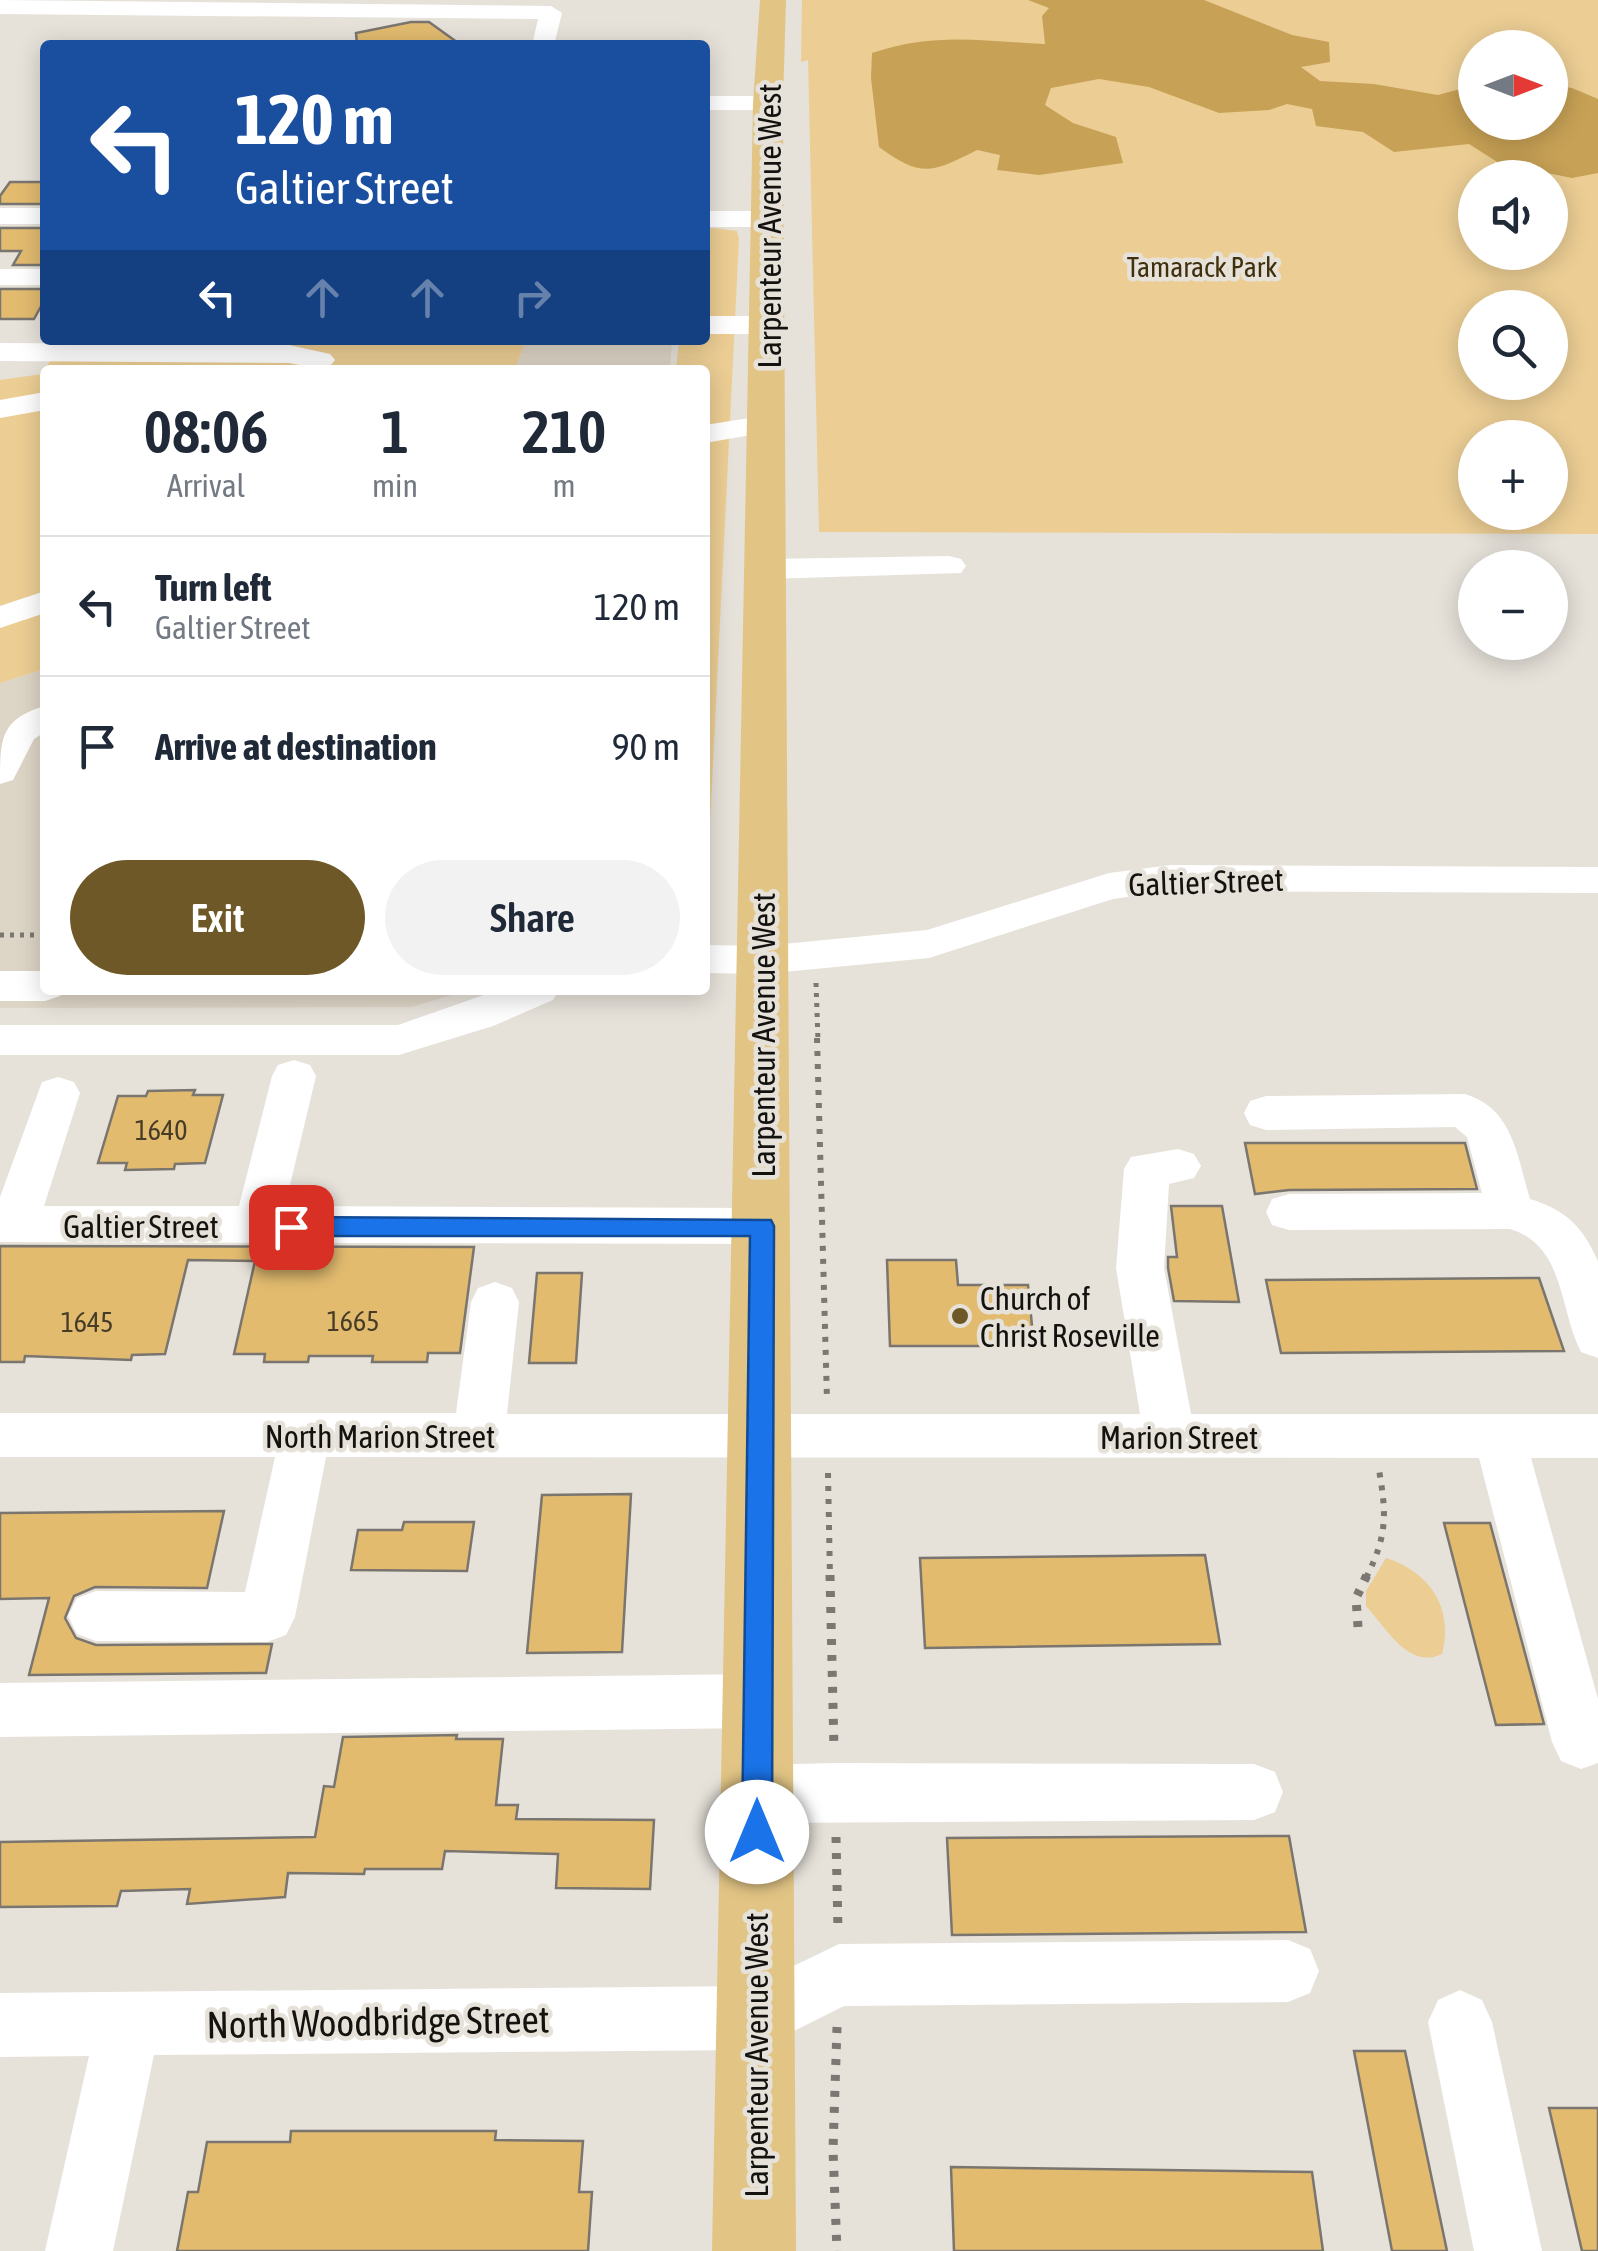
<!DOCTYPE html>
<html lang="en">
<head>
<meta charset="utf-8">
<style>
  :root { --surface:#fff; --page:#f2f2f3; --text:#1f2937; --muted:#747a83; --line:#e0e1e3; --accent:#6f5828 }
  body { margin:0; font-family:"Asap Condensed",sans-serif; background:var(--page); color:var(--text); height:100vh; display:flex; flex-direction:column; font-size:38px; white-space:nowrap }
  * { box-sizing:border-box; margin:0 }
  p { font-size:32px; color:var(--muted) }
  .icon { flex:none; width:55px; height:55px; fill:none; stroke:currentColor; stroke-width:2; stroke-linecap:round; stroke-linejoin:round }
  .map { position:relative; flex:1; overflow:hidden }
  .side { position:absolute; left:40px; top:365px; width:670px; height:630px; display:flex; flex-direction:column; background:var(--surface); border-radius:10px; box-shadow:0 5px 25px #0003 }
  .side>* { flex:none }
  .guide { position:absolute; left:40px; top:40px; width:670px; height:305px; border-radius:10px; box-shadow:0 5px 25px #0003; background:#1a4fa0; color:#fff; overflow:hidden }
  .needle { width:65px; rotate:90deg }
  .controls { position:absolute; left:1458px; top:30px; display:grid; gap:20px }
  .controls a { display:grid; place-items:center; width:110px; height:110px; border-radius:50%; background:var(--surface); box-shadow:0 5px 25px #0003; font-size:50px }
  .pin { position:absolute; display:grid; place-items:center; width:85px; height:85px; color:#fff; margin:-42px; border-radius:20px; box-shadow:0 5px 15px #0006 }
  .me { position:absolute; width:110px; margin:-55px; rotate:0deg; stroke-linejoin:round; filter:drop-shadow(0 0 8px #0008) }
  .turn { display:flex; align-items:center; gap:35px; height:210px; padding:0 30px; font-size:45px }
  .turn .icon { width:130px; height:130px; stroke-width:2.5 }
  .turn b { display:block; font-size:70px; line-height:85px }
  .lanes { display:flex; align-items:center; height:95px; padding:0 30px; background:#0003; justify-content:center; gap:50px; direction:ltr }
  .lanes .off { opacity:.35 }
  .eta { display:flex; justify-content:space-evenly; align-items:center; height:170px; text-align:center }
  .eta b { font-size:60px; font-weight:600; line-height:70px }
  .action { display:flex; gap:20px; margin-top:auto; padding:20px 30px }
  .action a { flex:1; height:115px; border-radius:60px; background:var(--accent); color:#fff; font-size:40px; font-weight:600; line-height:115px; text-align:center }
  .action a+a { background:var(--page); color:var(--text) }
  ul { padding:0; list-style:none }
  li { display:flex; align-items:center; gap:30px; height:140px; padding:0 30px; border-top:2px solid var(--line) }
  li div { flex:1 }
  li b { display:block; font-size:38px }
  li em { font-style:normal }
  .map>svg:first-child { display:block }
</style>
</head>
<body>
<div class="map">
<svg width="1598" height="2251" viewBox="0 0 1598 2251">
  <rect width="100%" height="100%" fill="#e6e2da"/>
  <!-- built -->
  <path fill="#ddd5c6" d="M526,340H672L670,370H515Z
    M45,669V990H468L412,1007L0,1008V683Z"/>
  <!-- green -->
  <path fill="#ecce94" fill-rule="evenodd" d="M802,0H1598V534L819,532L808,60L801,62ZM1475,48H1550V122H1475ZM1475,178H1550V252H1475ZM1475,308H1550V382H1475ZM1475,438H1550V512H1475Z
    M705,227L737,231L739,239L705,926V370H676L679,340H705Z
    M63,340H526L515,370H45V669L0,683V380L42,374Z
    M1386,1558C1430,1572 1454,1608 1442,1654C1409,1670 1387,1629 1366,1606V1591Z"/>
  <!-- water -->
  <path fill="#c7a155" d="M1028,0H1204L1292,35L1329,42L1330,62L1301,67L1320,81L1374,84L1438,95L1475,85V122H1550V85L1572,88L1598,99V173L1572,178L1499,163L1469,144L1394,152L1363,132L1316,126L1312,109L1287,104L1269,110L1219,113L1149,87L1099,79L1051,88L1045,105L1073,123L1116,137L1123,163L1039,175L997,170L1000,155L977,150C932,173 921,178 879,147L871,78L872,53C935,32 980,41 1045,44L1042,16L1049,8Z"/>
  <!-- building -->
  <path fill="#e2bb6f" stroke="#7a766f" stroke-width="2.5" d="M411,22H429L461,45H357L356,33Z
    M10,182H45V204H0V196Z
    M0,228H45V265H13L21,251H0Z
    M0,289H45V299L34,319H0Z
    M195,1090L193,1095H223L205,1163L175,1164L174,1169L125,1170L127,1163H98L118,1096H146L148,1091Z
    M1245,1143H1465L1477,1189L1289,1190L1255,1194Z
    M1171,1206H1222L1239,1302L1174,1301L1168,1268V1257H1177Z
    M0,1246L474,1247L460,1353H428L427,1362H372L373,1356H309L308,1362H264L265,1354H234L255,1261L188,1260L165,1354L132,1355L131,1360L25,1356L24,1362H0Z
    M887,1260H956L958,1285H1028L1034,1346H890Z
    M537,1273H582L576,1363H529Z
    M1539,1278L1564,1351L1281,1353L1266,1280Z
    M631,1494L622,1652L527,1653L542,1495Z
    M224,1511L207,1588L95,1587L74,1596L65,1618L76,1638L96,1645L272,1644L266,1673L29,1675L49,1598L0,1599V1513Z
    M404,1522H474L467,1571L351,1570L358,1530H402Z
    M1444,1523H1490L1544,1724L1496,1725Z
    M1205,1555L1220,1644L925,1648L920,1558Z
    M457,1735L456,1739H503L496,1805H518L516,1819L654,1820L650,1889L556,1888L558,1854L445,1851L442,1869H365L364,1874L288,1873L285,1897L187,1904L190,1889L121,1891L117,1906L0,1907V1842L315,1837L324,1786L334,1787L343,1737Z
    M1289,1836L1306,1932L952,1935L947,1838Z
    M1354,2051H1405L1447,2251H1392Z
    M1549,2108H1598V2251H1582Z
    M291,2131H496L495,2140L583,2141L579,2192H592L588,2251H177L188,2192H198L207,2142H290Z
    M951,2167L1312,2172L1323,2251H954Z"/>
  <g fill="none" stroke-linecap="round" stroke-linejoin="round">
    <!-- path-far2 -->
    <path stroke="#7b7873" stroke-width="5" stroke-dasharray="4 6" stroke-linecap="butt" d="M0,935H45
      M816,983L818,1041"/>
    <!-- path-far1 -->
    <path stroke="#7b7873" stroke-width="6" stroke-dasharray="5 8" stroke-linecap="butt" d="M817,1038L827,1400
      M828,1473L830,1578
      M1366,1578C1387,1536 1387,1516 1379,1470"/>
    <!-- path -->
    <path stroke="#7b7873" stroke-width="9" stroke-dasharray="6 10" stroke-linecap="butt" d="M830,1575L834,1750
      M1358,1627L1356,1598L1367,1575
      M836,1837L838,1930
      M837,2027L833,2150L837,2251"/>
    <!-- minor -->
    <path fill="#fff" fill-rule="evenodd" d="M0,0L551,6L562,13L554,45H532L538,19L0,14Z
      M705,96H768L780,103L768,110H705Z
      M0,208H45V224H0Z
      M705,211H769L782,219L769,227H705Z
      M0,269H45V285H0Z
      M705,316H768L778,319L782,325L778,331L768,334H705Z
      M0,343L289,345L330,354L335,360L330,366L320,369L289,363L0,361Z
      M45,392V410L0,418V400Z
      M768,415L779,418L783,424L779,430L705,443V425Z
      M949,556L961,559L966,566L961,573L767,579L755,576L750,569L755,562L767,559Z
      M45,591V613L0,628V606Z
      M45,706V732L34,739L13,780L0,784C0,739 0,719 45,706Z
      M1171,865L1598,867V893L1171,891L1113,899L929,958L763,974L705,973V945L763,946L927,930L1109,873Z
      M0,971H45V990H64L60,996L45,1001H0Z
      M498,990H559L553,1000L493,1026L399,1055H0V1025H398Z
      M294,1060L310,1065L316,1076L285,1206L762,1208L779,1213L786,1226L779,1239L762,1244L0,1242V1197L42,1082L58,1077L74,1082L80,1093L44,1206H239L272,1076L278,1065Z
      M1465,1094C1513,1108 1517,1156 1530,1199C1566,1210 1582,1226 1598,1261V1358L1581,1352C1559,1310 1565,1245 1510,1229L1289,1230L1272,1225L1266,1212L1272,1199L1289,1194L1482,1193L1467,1137L1455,1127L1266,1130L1250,1125L1244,1113L1250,1101L1266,1096Z
      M1178,1149L1194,1154L1201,1166L1194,1178L1169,1184L1164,1268L1191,1414H1598V1458H1531L1598,1699V1763L1581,1769L1561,1761L1552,1742L1479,1458L326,1457L295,1617L286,1635L267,1642L96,1641L77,1634L68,1616L77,1598L96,1591L245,1592L275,1457H0V1413H456L471,1302L478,1288L495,1282L512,1288L519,1302L507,1414H1140L1116,1268L1124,1169L1131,1157Z
      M757,1674L777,1682L785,1701L777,1720L757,1728L0,1737V1683Z
      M835,1763L1254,1764L1275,1772L1283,1792L1275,1812L1254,1820L757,1823L736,1814L728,1794L736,1774L757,1765Z
      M1288,1940L1310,1949L1319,1971L1310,1993L1288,2002L844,2006L756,2050L154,2055L113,2251H45L89,2056L0,2057V1993L752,1986L839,1944Z
      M1460,1990L1482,2000L1492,2022L1542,2251H1474L1428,2022L1438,2000Z"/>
    <!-- major -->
    <path fill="#e2c585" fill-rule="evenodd" d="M760,0H786L783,103L796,2251H712L753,103Z"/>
  </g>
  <!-- route -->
  <path fill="#1a73e8" stroke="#114b97" stroke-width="2.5" d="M291,1217L771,1220L774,1226L772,1832L768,1842L757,1846L747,1842L742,1832L750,1236H291L283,1233L279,1227L283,1220Z"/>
  <!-- markers -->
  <circle fill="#6f5828" stroke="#e6e2da" stroke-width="4" cx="960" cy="1316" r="10"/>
  <g text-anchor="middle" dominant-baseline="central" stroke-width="9" stroke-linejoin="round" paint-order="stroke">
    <!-- far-park labels -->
    <g font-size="28" fill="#40300e" stroke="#e6e2da">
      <text x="1202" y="267">Tamarack Park</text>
    </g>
    <!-- number labels -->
    <g font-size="28" fill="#473c27">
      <text x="161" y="1130">1640</text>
      <text x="353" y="1321">1665</text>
      <text x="87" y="1322">1645</text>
    </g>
    <!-- street labels -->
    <g font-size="32" fill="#13120f" stroke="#e6e2da">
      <text transform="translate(769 226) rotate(-90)">Larpenteur Avenue West</text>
      <text transform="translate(1206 882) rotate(-2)">Galtier Street</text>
      <text transform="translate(763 1035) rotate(-90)">Larpenteur Avenue West</text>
      <text x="141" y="1226">Galtier Street</text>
      <text x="380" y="1436">North Marion Street</text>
      <text x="1179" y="1437">Marion Street</text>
      <text transform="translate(756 2055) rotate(-90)">Larpenteur Avenue West</text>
    </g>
    <!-- poi labels -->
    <g font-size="32" fill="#13120f" stroke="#e6e2da" text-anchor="start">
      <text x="980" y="1298">Church of<tspan x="980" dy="37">Christ Roseville</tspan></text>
    </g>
    <!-- near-street labels -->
    <g font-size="38" fill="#13120f" stroke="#e6e2da">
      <text transform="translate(378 2022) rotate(-1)">North Woodbridge Street</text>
    </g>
  </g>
</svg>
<div class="controls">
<a><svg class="needle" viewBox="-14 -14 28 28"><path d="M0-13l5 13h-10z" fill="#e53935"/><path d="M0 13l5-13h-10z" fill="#747a83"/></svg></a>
<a><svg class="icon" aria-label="sound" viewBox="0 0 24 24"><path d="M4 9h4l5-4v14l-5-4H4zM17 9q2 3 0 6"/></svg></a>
<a><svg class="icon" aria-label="search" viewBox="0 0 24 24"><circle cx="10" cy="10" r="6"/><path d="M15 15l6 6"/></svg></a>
<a>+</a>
<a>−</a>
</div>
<div class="pin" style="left:291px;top:1227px;background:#d93025"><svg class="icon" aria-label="arrive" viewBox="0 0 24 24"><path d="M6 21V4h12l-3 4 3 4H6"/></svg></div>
<svg class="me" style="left:757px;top:1832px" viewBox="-20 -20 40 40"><circle r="19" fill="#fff"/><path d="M0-13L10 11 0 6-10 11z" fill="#1a73e8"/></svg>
<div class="guide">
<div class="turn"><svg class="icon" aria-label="left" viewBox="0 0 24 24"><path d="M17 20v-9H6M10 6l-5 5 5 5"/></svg><div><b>120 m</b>Galtier Street</div></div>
<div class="lanes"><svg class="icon" aria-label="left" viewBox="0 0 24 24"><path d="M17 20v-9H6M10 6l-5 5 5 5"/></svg><svg class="icon off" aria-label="ahead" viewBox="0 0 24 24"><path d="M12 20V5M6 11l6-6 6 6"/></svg><svg class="icon off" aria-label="ahead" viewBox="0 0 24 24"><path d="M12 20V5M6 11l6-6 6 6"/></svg><svg class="icon off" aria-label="right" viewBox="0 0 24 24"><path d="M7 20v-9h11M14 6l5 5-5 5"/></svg></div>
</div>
<section class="side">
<div class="eta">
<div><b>08:06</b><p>Arrival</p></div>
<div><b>1</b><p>min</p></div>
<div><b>210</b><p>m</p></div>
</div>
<ul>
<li><svg class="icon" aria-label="left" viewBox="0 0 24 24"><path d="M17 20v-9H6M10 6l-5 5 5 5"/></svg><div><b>Turn left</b><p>Galtier Street</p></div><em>120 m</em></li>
<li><svg class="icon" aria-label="arrive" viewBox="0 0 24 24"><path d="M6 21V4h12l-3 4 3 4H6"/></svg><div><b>Arrive at destination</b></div><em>90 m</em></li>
</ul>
<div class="action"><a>Exit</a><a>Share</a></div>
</section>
</div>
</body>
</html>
